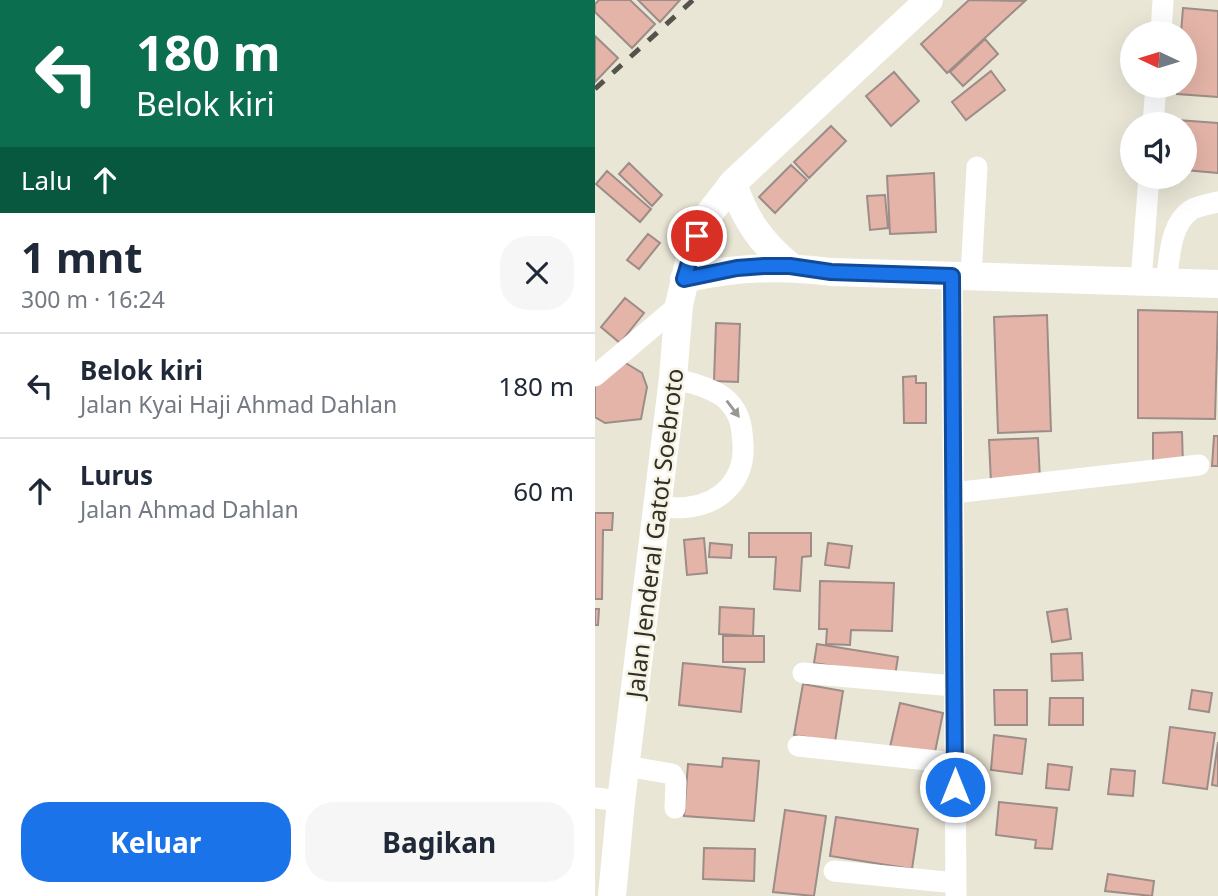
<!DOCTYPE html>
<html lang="id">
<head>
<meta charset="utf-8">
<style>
  :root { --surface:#fff; --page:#f6f6f7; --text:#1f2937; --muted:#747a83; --line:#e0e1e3; --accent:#1a73e8 }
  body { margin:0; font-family:"Noto Sans",sans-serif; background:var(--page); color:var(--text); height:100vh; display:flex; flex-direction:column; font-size:26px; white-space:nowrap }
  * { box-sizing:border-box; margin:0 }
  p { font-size:23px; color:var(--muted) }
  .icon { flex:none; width:38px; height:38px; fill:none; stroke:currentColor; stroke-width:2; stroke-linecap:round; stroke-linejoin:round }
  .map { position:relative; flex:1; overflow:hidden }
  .side { display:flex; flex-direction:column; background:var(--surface); width:595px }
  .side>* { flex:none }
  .top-card { background:#0b6e4f; color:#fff; overflow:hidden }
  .needle { width:46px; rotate:274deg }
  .buttons { position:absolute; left:525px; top:21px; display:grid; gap:14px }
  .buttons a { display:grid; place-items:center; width:77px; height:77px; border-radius:50%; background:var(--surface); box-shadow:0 7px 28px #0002; font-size:35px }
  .pin { position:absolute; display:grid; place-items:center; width:60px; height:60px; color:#fff; margin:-30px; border:4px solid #fff; border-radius:50%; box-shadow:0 2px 7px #0007 }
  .me { position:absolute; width:77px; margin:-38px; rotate:0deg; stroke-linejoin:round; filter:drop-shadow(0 0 5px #0008) }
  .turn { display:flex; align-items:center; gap:24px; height:147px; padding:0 21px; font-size:32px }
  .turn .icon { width:91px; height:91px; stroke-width:2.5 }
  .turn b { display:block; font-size:49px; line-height:60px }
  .then { display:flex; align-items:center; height:66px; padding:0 21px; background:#0003; gap:14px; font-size:26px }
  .round { display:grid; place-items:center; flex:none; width:74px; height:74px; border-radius:28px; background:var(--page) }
  .overview { display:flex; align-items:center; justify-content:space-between; height:119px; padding:0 21px }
  h1 { font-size:42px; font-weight:700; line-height:52px }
  .button { display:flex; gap:14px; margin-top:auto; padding:14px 21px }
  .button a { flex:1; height:80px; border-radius:28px; background:var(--accent); color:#fff; font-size:28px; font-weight:700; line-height:80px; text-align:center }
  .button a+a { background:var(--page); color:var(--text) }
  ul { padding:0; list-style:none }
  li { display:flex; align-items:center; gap:21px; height:105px; padding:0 21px; border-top:2px solid var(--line) }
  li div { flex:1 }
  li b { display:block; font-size:26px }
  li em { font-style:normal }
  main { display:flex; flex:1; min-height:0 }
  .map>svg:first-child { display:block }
</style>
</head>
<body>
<main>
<section class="side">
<div class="top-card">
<div class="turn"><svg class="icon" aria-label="left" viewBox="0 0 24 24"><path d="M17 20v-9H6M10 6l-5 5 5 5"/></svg><div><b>180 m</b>Belok kiri</div></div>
<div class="then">Lalu<svg class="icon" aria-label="ahead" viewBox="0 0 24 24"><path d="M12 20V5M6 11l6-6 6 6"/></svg></div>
</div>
<div class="overview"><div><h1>1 mnt</h1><p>300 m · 16:24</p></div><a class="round"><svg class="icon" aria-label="close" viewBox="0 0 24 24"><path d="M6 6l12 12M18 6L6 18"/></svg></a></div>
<ul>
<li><svg class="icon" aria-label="left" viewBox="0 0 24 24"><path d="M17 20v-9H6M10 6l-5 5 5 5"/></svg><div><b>Belok kiri</b><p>Jalan Kyai Haji Ahmad Dahlan</p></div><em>180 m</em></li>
<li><svg class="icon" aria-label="ahead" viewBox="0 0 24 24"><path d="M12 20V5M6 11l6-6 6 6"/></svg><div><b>Lurus</b><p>Jalan Ahmad Dahlan</p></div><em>60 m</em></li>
</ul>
<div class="button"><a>Keluar</a><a>Bagikan</a></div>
</section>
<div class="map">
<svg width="623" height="896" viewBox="0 0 623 896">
  <rect width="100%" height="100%" fill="#e9e6d6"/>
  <!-- building -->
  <path fill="#e4b4a8" stroke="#9d8c88" stroke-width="2" d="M4,0H35L60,24L37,48L0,12V4Z
    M43,0H85L65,22Z
    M374,0L430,1L352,73L326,44Z
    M588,8L623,11V97L582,94V86H590V33H586Z
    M0,36L23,58L0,82Z
    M390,39L403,54L368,86L355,72Z
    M396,71L410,90L371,120L357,102Z
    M299,72L324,101L296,126L271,96Z
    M582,120L623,123V173L590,170V124H582Z
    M236,126L251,141L214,178L199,162Z
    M34,163L67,195L57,206L24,174Z
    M196,165L212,180L180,213L164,197Z
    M12,171L56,209L45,222L1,184Z
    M339,173L341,232L295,234L292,176Z
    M290,195L293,228L275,230L272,196Z
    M53,234L65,243L44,269L32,260Z
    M30,298L49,313L25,343L6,327Z
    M543,310L623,312L620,419L543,418Z
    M452,315L456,431L403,433L399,317Z
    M121,323L145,324L143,382L119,381Z
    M29,362L47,373L52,387L46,419L10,423L0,417V384Z
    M321,376V383H331V423H309L308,377Z
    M587,432L588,466H558V433Z
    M619,436H623V466H617Z
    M443,438L445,480L396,483L394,440Z
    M0,513H18L17,530H8L7,599H0Z
    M154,533H216V556L207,557L205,591L179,589L181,557H154Z
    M109,538L112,573L92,575L89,540Z
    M115,543L137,545L136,558L114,557Z
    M233,543L257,546L254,568L230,565Z
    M225,581L299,583L297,631L256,630L255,645L231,644L232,629H224Z
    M125,607L159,609L158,636L124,634Z
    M0,609H4L3,625H0Z
    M472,609L476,639L457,642L452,612Z
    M128,636H169V662H128Z
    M222,644L303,657L300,676L219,663Z
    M487,653L488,680L457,681L456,654Z
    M88,663L150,669L146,712L84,705Z
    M208,684L248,691L240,742L199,735Z
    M399,690H432V725H400Z
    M597,690L617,693L614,712L594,709Z
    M455,698H488V725H454Z
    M305,703L348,713L339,757L295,747Z
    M575,727L620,733L612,789L568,783Z
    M399,735L431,739L427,774L396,770Z
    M623,742V786L617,785Z
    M128,758L164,761L159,821L89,816L93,764L127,767Z
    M453,764L477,767L474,790L451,788Z
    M516,769L540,771L538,796L513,794Z
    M404,802L462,808L457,849L440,848L441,840L401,835Z
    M190,810L231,816L219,896L178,892Z
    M241,817L323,829L317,869L235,856Z
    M109,848L160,849L159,881L108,879Z
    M513,874L559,881L557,896L510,891Z"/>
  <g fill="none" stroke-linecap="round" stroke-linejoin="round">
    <!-- minor -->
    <path stroke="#fff" stroke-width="21" d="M566,33L568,0
      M558,124L561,86
      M357,276L361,896
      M376,276L382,167
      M546,281L554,177
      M571,282C575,259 574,225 596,210C603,206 615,204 623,202
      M0,376L84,305
      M358,493L604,465
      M62,507C72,507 84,509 94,507C127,503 150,479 148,445C147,427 146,415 133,401C120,388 95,383 78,378
      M208,673L359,686
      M203,746L360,763
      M31,766L77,774L81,781L80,808
      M0,798L26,801
      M239,871L361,883"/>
    <!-- major -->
    <path stroke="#fff" stroke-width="28" d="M138,183C149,218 166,243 195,266
      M89,279C139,267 185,265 236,272L623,284
      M17,896L26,801L78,378L84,305L97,249L107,223L138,183L334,0"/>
    <!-- rail -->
    <path stroke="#55534b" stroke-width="5" stroke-dasharray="12 12" stroke-linecap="butt" d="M0,89L98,0"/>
  </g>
  <!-- one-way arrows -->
  <defs><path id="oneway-solid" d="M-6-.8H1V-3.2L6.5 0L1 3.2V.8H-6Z" transform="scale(1.75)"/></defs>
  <use fill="#989794" href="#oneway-solid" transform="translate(138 409) rotate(53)"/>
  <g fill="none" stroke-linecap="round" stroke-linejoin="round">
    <!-- route casing -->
    <g stroke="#114b97" stroke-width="18">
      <path id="route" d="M102,236L89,279L142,268L169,266H195L236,272L357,276L360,787"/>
    </g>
    <!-- route -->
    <use href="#route" stroke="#1a73e8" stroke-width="12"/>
  </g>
  <g text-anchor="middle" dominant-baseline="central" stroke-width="5" stroke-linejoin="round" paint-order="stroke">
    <!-- street labels -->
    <g font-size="24" fill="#302f29" stroke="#f6f3e3">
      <text transform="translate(59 533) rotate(-83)">Jalan Jenderal Gatot Soebroto</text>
    </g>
  </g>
</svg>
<div class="buttons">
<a><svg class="needle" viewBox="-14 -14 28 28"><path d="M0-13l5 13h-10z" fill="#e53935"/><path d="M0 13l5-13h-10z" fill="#747a83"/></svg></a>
<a><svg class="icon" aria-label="sound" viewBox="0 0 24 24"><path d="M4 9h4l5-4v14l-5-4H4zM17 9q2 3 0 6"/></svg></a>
</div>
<div class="pin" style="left:102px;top:236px;background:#d93025"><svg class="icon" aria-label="arrive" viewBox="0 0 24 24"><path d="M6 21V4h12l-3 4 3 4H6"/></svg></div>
<svg class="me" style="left:360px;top:787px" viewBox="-20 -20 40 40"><circle r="17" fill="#1a73e8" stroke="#fff" stroke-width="3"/><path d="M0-11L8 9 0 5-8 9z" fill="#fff"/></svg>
</div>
</main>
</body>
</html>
